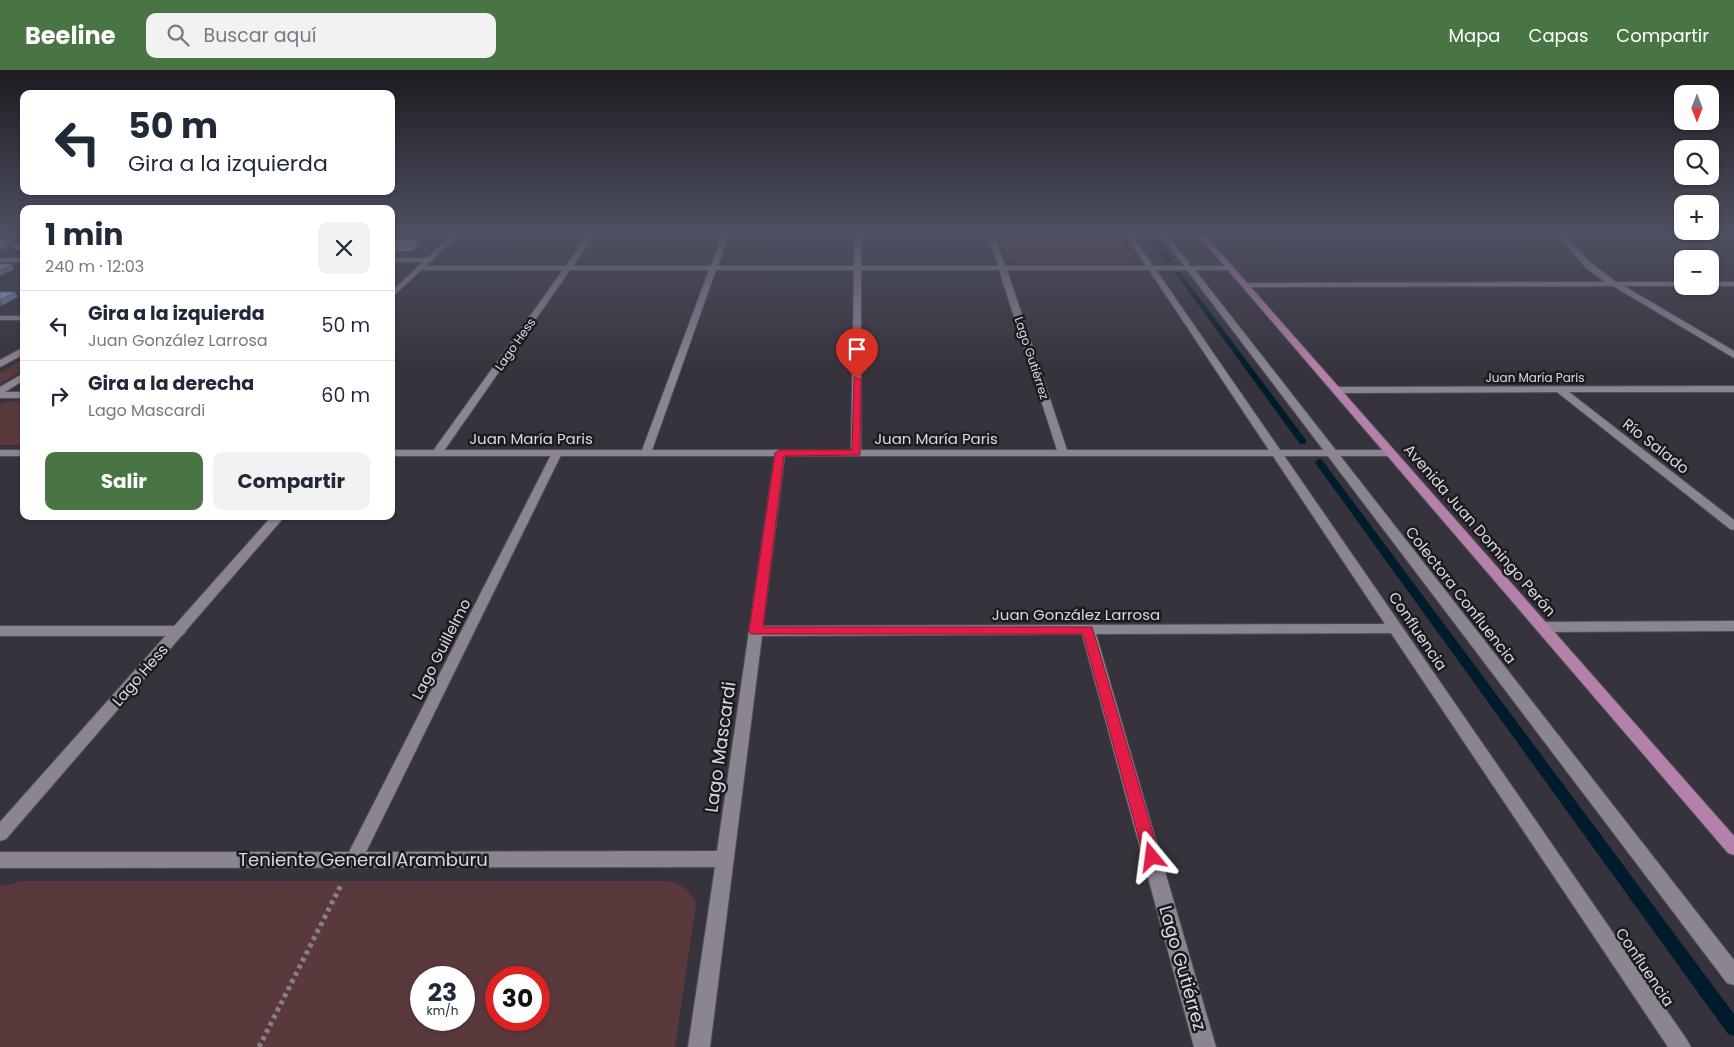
<!DOCTYPE html>
<html lang="es">
<head>
<meta charset="utf-8">
<style>
  :root { --surface:#fff; --page:#f2f2f3; --text:#1f2937; --muted:#747a83; --line:#e0e1e3; --accent:#497544 }
  body { margin:0; font-family:Poppins,sans-serif; background:var(--page); color:var(--text); height:100vh; display:flex; flex-direction:column; font-size:19px; white-space:nowrap }
  * { box-sizing:border-box; margin:0 }
  p { font-size:16px; color:var(--muted) }
  .icon { flex:none; width:28px; height:28px; fill:none; stroke:currentColor; stroke-width:2; stroke-linecap:round; stroke-linejoin:round }
  .map { position:relative; flex:1; overflow:hidden }
  .panel { position:absolute; left:20px; top:135px; width:375px; height:315px; display:flex; flex-direction:column; background:var(--surface); border-radius:10px; box-shadow:0 1px 4px #0004 }
  .panel>* { flex:none }
  .guide { position:absolute; left:20px; top:20px; width:375px; height:105px; border-radius:10px; box-shadow:0 1px 4px #0004; background:#fff; color:var(--text); overflow:hidden }
  .needle { width:32px; rotate:180deg }
  .fabs { position:absolute; left:1674px; top:15px; display:grid; gap:10px }
  .fabs a { display:grid; place-items:center; width:45px; height:45px; border-radius:10px; background:var(--surface); box-shadow:0 1px 4px #0004; font-size:25px }
  .speed { position:absolute; left:410px; top:896px; display:flex; gap:10px; font-size:25px; font-weight:700; text-align:center }
  .speed>* { display:grid; place-content:center; width:65px; height:65px; border-radius:50%; background:var(--surface); box-shadow:0 1px 4px #0004; line-height:1 }
  .speed small { font-size:12px; font-weight:400 }
  .speed .limit { border:8px solid #d22; background:#fff; color:#111 }
  .pin { position:absolute; display:grid; place-items:center; width:42px; height:42px; color:#fff; margin:-51px -21px; border-radius:50% 50% 50% 0; rotate:-45deg; box-shadow:0 0 5px #0007 }
  .pin .icon { rotate:45deg }
  .me { position:absolute; width:55px; margin:-28px; rotate:344deg; stroke-linejoin:round; filter:drop-shadow(0 0 4px #0008) }
  .turn { display:flex; align-items:center; gap:18px; height:105px; padding:0 25px; font-size:22px }
  .turn .icon { width:65px; height:65px; stroke-width:2.5 }
  .turn b { display:block; font-size:35px; line-height:42px }
  .round { display:grid; place-items:center; flex:none; width:52px; height:52px; border-radius:10px; background:var(--page) }
  .overview { display:flex; align-items:center; justify-content:space-between; height:85px; padding:0 25px }
  h1 { font-size:30px; font-weight:700; line-height:38px }
  .cta { display:flex; gap:10px; margin-top:auto; padding:10px 25px }
  .cta a { flex:1; height:58px; border-radius:10px; background:var(--accent); color:#fff; font-size:20px; font-weight:700; line-height:58px; text-align:center }
  .cta a+a { background:var(--page); color:var(--text) }
  ul { padding:0; list-style:none }
  li { display:flex; align-items:center; gap:15px; height:70px; padding:0 25px; border-top:1px solid var(--line) }
  li div { flex:1 }
  li b { display:block; font-size:19px }
  li em { font-style:normal }
  header { display:flex; align-items:center; gap:30px; box-sizing:border-box; height:70px; padding:0 25px; background:var(--accent); color:#fff }
  header strong { font-size:24px }
  nav { display:flex; gap:28px; margin-inline-start:auto; font-size:18px }
  .search { width:350px; height:45px; background:var(--page); display:flex; align-items:center; gap:12px; box-sizing:border-box; padding:0 18px; border-radius:10px; color:var(--muted); font-size:19px }
  .map>svg:first-child { display:block }
</style>
</head>
<body>
<header>
<strong>Beeline</strong>
<div class="search"><svg class="icon" aria-label="search" viewBox="0 0 24 24"><circle cx="10" cy="10" r="6"/><path d="M15 15l6 6"/></svg>Buscar aquí</div>
<nav><a>Mapa</a><a>Capas</a><a>Compartir</a></nav>
</header>
<div class="map">
<svg width="1734" height="977" viewBox="0 0 1734 977">
  <rect width="100%" height="100%" fill="#37333c"/>
  <!-- green -->
  <path fill="#5a393d" fill-rule="evenodd" d="M998,164H1118L1134,190L1132,193L1123,194L1014,193L1007,189Z
    M24,288V299L0,314V303Z
    M12,331H24V375H0V334Z
    M22,811H662C680,812 689,818 696,834L675,977H0V817ZM421,908H464V950H421ZM496,908H539V950H496Z"/>
  <g fill="none" stroke-linecap="round" stroke-linejoin="round">
    <!-- stream -->
    <path fill="#001c2c" fill-rule="evenodd" d="M1146,164H1152L1172,191V193H1168Z
      M1176,202H1180L1306,370V374H1300L1176,204Z
      M1319,389L1322,390L1734,944V966L1728,964L1316,394L1315,392Z"/>
    <!-- street casing -->
    <g stroke="#534f58" stroke-width="2">
      <path id="street" d="M588,164H595L573,196H711L723,164H729L718,196H854L855,164H861V196H998L988,164H994L1005,196H1146L1125,164H1131L1153,196H1184L1160,164H1167L1191,196H1233V200H1195L1734,890V915L1727,913L1187,200H1156L1687,970L1691,977H1668L1391,563L1096,564L1216,977H1194L1082,564L762,566L710,977H688L715,797L0,798V782H349L552,383L557,380L562,383L366,782L717,781L775,383L780,380L785,383L763,556L1385,554L1149,200H1007L1068,383L1067,385H1059L1058,383L999,200H861V383L856,386L851,383L854,200H716L651,383L646,386L641,383L709,200H570L441,385H433L432,383L433,381L563,200H421L417,198L418,196H566Z
        M1557,164H1564L1591,193L1616,212H1682V216H1624L1734,281V288L1613,216L1245,217L1241,215L1245,213L1605,212L1585,197Z
        M0,188H24V192H0Z
        M391,188H430L434,190L430,192H391Z
        M1710,212H1734V216H1710Z
        M0,246H24V250H0Z
        M24,277V284L0,297V290Z
        M24,303V310L5,322H24V328H0V317Z
        M1734,316V322H1569L1734,450V460L1730,459L1557,322L1336,323L1331,320L1336,317Z
        M0,556H179L184,558L186,561L184,564L179,566H0Z"/>
    </g>
    <!-- secondary casing -->
    <g stroke="#534f58" stroke-width="2">
      <path id="secondary" d="M453,164H460L391,228V222Z
        M0,380H24V386H0Z
        M391,380H1390L1395,383L1390,386H391Z
        M272,446H285L6,769L0,771V752Z
        M1734,551V561L1542,562L1537,560L1535,557L1537,554L1542,552Z"/>
    </g>
    <!-- primary casing -->
    <g stroke="#534f58" stroke-width="2">
      <path id="primary" d="M1197,164H1204L1734,766V785L1728,783Z"/>
    </g>
    <!-- path-far1 -->
    <path stroke="#848188" stroke-width="2" stroke-dasharray="1 1" stroke-linecap="butt" d="M1012,172L1033,166"/>
    <!-- path -->
    <path stroke="#848188" stroke-width="5" stroke-dasharray="4 4" stroke-linecap="butt" d="M259,977L341,815"/>
    <!-- street -->
    <use href="#street" fill="#8a8591" fill-rule="evenodd"/>
    <!-- secondary -->
    <use href="#secondary" fill="#8a8591" fill-rule="evenodd"/>
    <!-- primary -->
    <use href="#primary" fill="#b581aa" fill-rule="evenodd"/>
  </g>
  <!-- wall -->
  <path fill="#8997c4" d="M24,171V180H16L14,176Z
    M421,174L413,181H393L391,176Z"/>
  <!-- shaded-wall -->
  <path fill="#6f7ba0" d="M11,169L14,174L0,180V174Z
    M419,169L421,174L413,181L411,176Z
    M12,194L14,199L0,206V200Z
    M15,222L18,227L1,236L0,229Z"/>
  <!-- building -->
  <path fill="#9fb0e4" stroke="#6f7ba0" d="M0,169H11L0,174Z
    M399,169H419L411,176H391Z
    M24,171V176H14Z
    M0,194H12L0,200Z
    M0,222H15L0,229Z"/>
  <!-- sky -->
  <linearGradient id="sky" x2="0" y2="1"><stop stop-color="#1e1c21"/><stop offset="0.54" stop-color="#4d5061"/><stop offset="1" stop-color="#4d5061" stop-opacity="0"/></linearGradient>
  <rect width="1734" height="301" fill="url(#sky)"/>
  <!-- route -->
  <path fill="#e11d48" stroke="#92132f" d="M854,307L861,309L860,385L784,386L763,557H1092L1160,787L1158,792L1152,794L1146,792L1144,787L1083,564H751L749,561L775,383L780,380H852Z"/>
  <g text-anchor="middle" dominant-baseline="central" stroke-width="5" stroke-linejoin="round" paint-order="stroke">
    <!-- far-street labels -->
    <g font-size="12" fill="#dbd9df" stroke="#1d1b20">
      <text transform="translate(515 274) rotate(-55)">Lago Hess</text>
      <text transform="translate(1032 288) rotate(72)">Lago Gutiérrez</text>
      <text x="1535" y="307">Juan María Paris</text>
    </g>
    <!-- street labels -->
    <g font-size="15" fill="#dbd9df" stroke="#1d1b20">
      <text x="531" y="368">Juan María Paris</text>
      <text x="936" y="368">Juan María Paris</text>
      <text transform="translate(1656 376) rotate(38)">Río Salado</text>
      <text transform="translate(1480 460) rotate(49)">Avenida Juan Domingo Perón</text>
      <text transform="translate(1461 525) rotate(52)">Colectora Confluencia</text>
      <text x="1076" y="544">Juan González Larrosa</text>
      <text transform="translate(1418 561) rotate(56)">Confluencia</text>
      <text transform="translate(441 579) rotate(-63)">Lago Guillelmo</text>
      <text transform="translate(140 605) rotate(-49)">Lago Hess</text>
      <text transform="translate(1645 897) rotate(56)">Confluencia</text>
    </g>
    <!-- near-street labels -->
    <g font-size="18" fill="#dbd9df" stroke="#1d1b20">
      <text transform="translate(720 677) rotate(-82)">Lago Mascardi</text>
      <text x="363" y="789">Teniente General Aramburu</text>
      <text transform="translate(1183 898) rotate(74)">Lago Gutiérrez</text>
    </g>
  </g>
</svg>
<div class="fabs">
<a><svg class="needle" viewBox="-14 -14 28 28"><path d="M0-13l5 13h-10z" fill="#e53935"/><path d="M0 13l5-13h-10z" fill="#747a83"/></svg></a>
<a><svg class="icon" aria-label="search" viewBox="0 0 24 24"><circle cx="10" cy="10" r="6"/><path d="M15 15l6 6"/></svg></a>
<a>+</a>
<a>−</a>
</div>
<div class="speed"><div>23<small>km/h</small></div><div class="limit">30</div></div>
<div class="pin" style="left:857px;top:309px;background:#d93025"><svg class="icon" aria-label="arrive" viewBox="0 0 24 24"><path d="M6 21V4h12l-3 4 3 4H6"/></svg></div>
<svg class="me" style="left:1152px;top:787px" viewBox="-20 -20 40 40"><path d="M0-17L14 15 0 8-14 15z" fill="#e11d48" stroke="#fff" stroke-width="4"/></svg>
<div class="guide">
<div class="turn"><svg class="icon" aria-label="left" viewBox="0 0 24 24"><path d="M17 20v-9H6M10 6l-5 5 5 5"/></svg><div><b>50 m</b>Gira a la izquierda</div></div>
</div>
<section class="panel">
<div class="overview"><div><h1>1 min</h1><p>240 m · 12:03</p></div><a class="round"><svg class="icon" aria-label="close" viewBox="0 0 24 24"><path d="M6 6l12 12M18 6L6 18"/></svg></a></div>
<ul>
<li><svg class="icon" aria-label="left" viewBox="0 0 24 24"><path d="M17 20v-9H6M10 6l-5 5 5 5"/></svg><div><b>Gira a la izquierda</b><p>Juan González Larrosa</p></div><em>50 m</em></li>
<li><svg class="icon" aria-label="right" viewBox="0 0 24 24"><path d="M7 20v-9h11M14 6l5 5-5 5"/></svg><div><b>Gira a la derecha</b><p>Lago Mascardi</p></div><em>60 m</em></li>
</ul>
<div class="cta"><a>Salir</a><a>Compartir</a></div>
</section>
</div>
</body>
</html>
